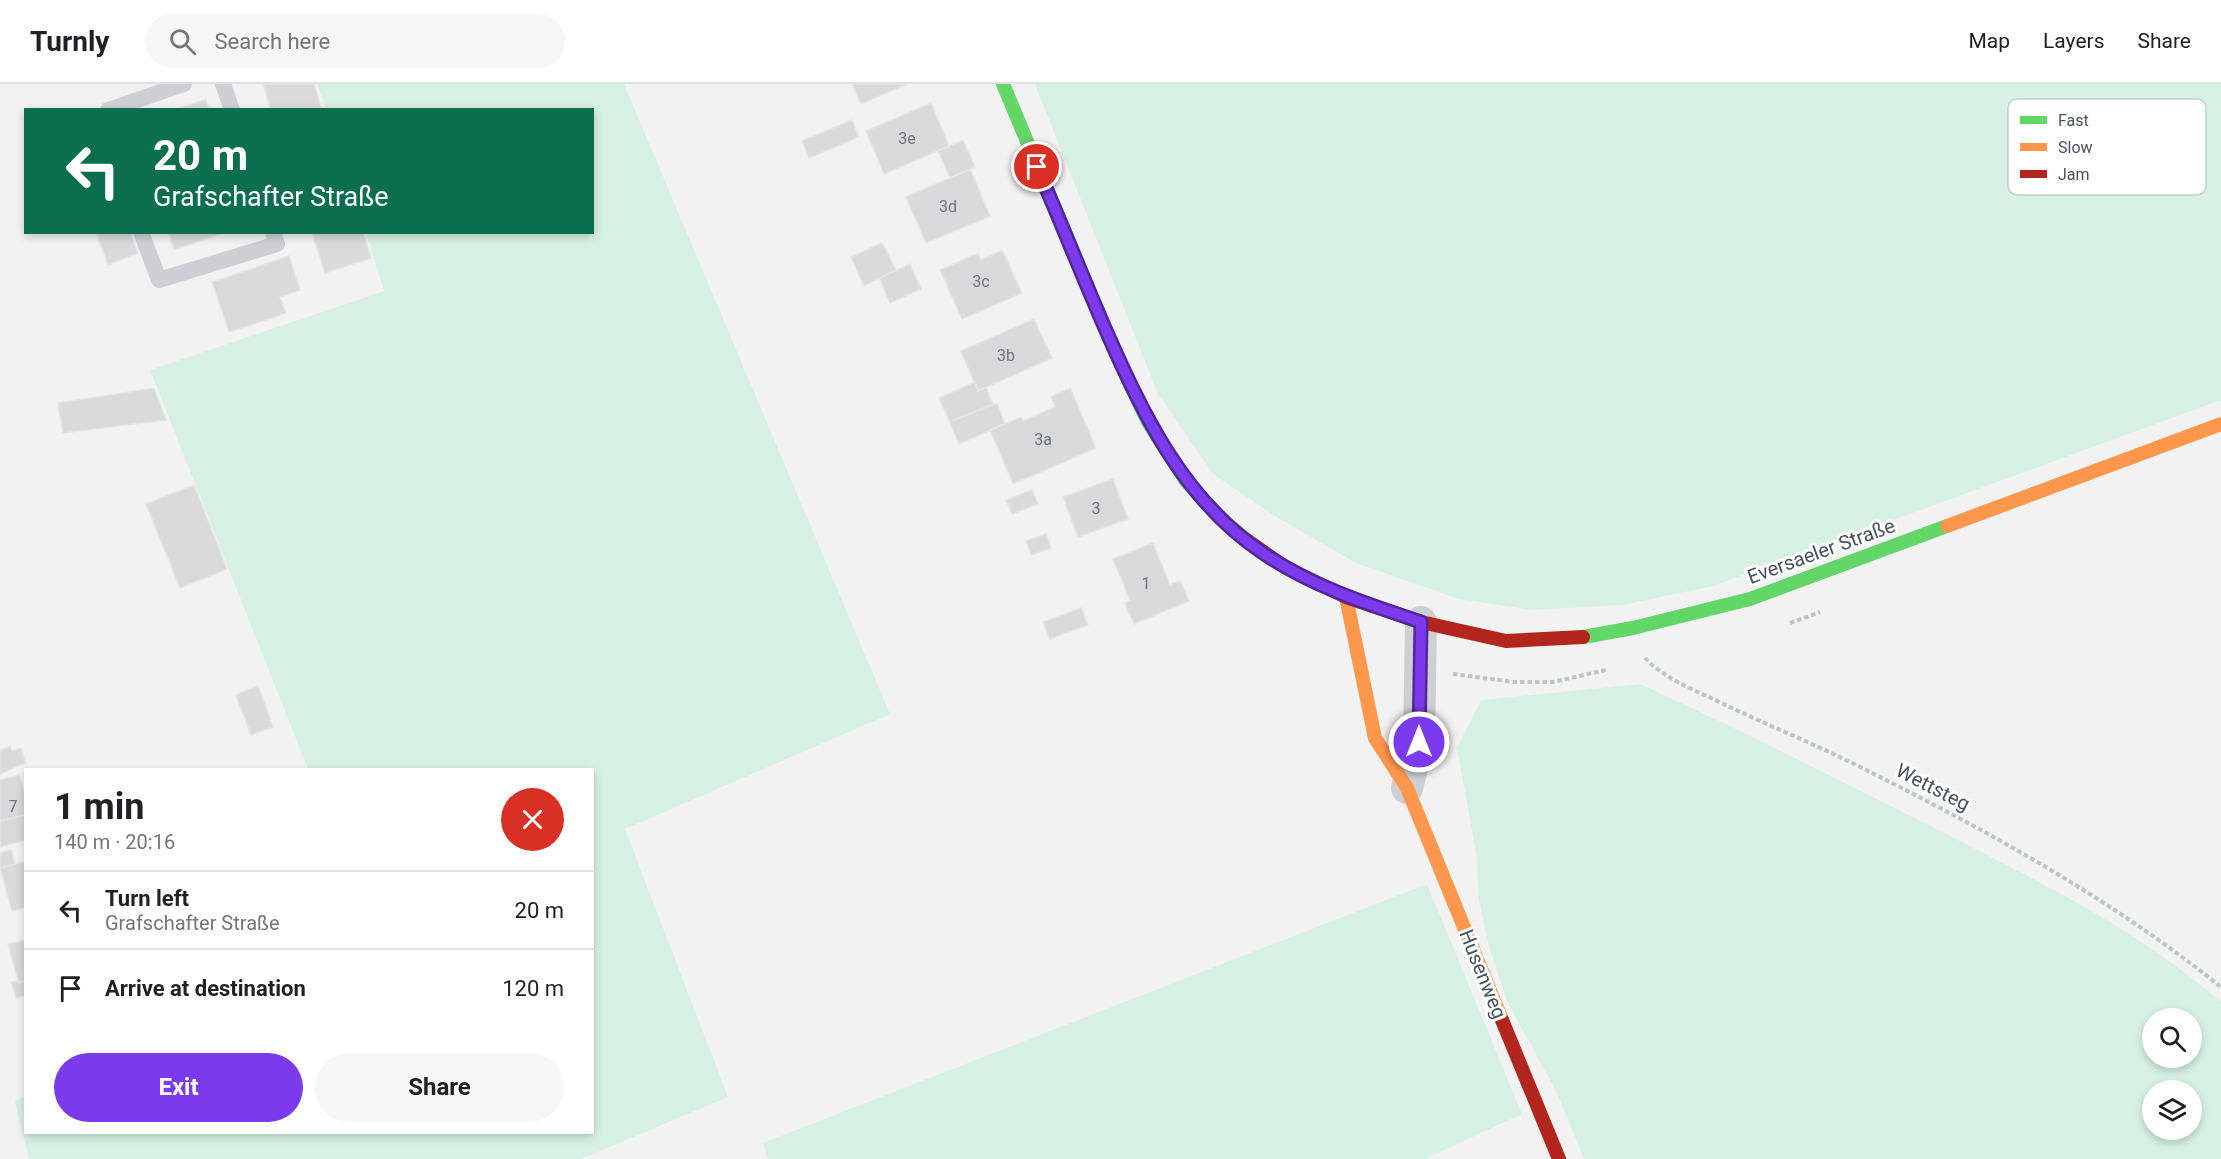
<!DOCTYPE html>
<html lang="en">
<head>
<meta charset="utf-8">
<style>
  :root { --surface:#fff; --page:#f6f6f6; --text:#202124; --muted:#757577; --line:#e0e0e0; --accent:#7c3aed }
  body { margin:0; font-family:Roboto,sans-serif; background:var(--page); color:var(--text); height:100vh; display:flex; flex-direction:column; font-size:22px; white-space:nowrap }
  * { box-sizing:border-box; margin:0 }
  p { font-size:20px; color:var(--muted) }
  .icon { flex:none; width:33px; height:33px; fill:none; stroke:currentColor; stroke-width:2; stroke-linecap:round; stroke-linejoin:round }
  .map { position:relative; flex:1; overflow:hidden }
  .side { position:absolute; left:24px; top:684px; width:570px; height:366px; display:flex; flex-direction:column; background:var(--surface); border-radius:0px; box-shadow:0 3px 9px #0003 }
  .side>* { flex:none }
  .top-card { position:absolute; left:24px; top:24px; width:570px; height:126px; border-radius:0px; box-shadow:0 3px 9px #0003; background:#0b6e4f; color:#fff; overflow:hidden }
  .tools { position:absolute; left:2142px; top:924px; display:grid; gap:12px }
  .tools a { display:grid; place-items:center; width:60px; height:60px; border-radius:50%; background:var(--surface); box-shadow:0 3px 9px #0003; font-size:30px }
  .pin { position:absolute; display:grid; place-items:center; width:51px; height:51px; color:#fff; margin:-26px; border:3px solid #fff; border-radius:50%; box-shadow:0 2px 6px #0007 }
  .me { position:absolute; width:66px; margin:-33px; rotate:0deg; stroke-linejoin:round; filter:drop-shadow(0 0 4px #0008) }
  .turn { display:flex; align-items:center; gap:21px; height:126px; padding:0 30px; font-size:27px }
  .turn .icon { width:78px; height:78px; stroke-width:2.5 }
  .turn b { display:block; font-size:42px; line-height:51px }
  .round { display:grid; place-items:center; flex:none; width:63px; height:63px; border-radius:32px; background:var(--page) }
  .summary { display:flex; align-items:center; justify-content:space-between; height:102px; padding:0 30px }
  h1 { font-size:36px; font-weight:700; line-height:45px }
  .button { display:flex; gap:12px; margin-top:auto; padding:12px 30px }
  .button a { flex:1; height:69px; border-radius:36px; background:var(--accent); color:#fff; font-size:24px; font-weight:700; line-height:69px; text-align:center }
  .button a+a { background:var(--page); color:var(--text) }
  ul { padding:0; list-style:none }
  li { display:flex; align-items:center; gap:18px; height:78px; padding:0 30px; border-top:2px solid var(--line) }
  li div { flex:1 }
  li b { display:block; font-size:22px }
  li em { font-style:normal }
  header { display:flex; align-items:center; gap:36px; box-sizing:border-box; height:84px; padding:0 30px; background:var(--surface); border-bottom:2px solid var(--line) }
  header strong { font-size:28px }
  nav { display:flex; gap:33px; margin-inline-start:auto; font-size:21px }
  .search { width:420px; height:54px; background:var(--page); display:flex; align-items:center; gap:15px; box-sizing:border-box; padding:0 21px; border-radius:33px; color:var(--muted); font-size:22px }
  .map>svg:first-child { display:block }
</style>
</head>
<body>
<header>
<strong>Turnly</strong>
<div class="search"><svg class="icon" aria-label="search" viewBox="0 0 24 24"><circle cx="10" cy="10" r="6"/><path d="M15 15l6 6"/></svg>Search here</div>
<nav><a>Map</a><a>Layers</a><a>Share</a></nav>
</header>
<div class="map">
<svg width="2221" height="1075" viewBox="0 0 2221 1075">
  <rect width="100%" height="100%" fill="#f2f2f2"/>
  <!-- green -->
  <path fill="#d6f1e3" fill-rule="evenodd" d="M317,0H624L890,630L625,745L728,1013L581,1075H29L15,1017L25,1013L26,1048H592V686L308,685L150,286L384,207L366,149L592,148V26L326,25Z
    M1035,0H2221V316L1713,502L1623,521L1532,526L1459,515L1356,479L1275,432L1213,390L1158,310Z
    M1640,600C1745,648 1848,700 1950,752C2044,800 2141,848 2221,918V1075H1584L1557,1009L1507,917L1488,859L1479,816L1476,769L1457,664L1481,616ZM2152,934H2192V974H2152ZM2152,1006H2192V1046H2152Z
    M1427,800L1522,1030L1425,1075H768L763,1059Z"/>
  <!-- building -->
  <path fill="#d9d9db" stroke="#e3e4e5" stroke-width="1.5" d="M263,0H314L322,26H271Z
    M852,0H907L861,20Z
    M206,15L209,26H176Z
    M931,19L949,62L884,90L866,47Z
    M852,36L859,53L809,74L802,57Z
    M963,56L975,83L950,94L938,67Z
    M970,85L990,132L926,159L906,113Z
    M96,148H130L138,169L108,181Z
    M168,148H225L174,166Z
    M312,148H363L371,174L325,189Z
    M882,159L896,186L864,202L851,173Z
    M1002,166L1022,209L962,235L940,186L978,169L981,176Z
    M289,172L300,206L280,213L286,229L229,248L212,198Z
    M910,180L921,205L890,219L879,194Z
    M1034,235L1052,274L978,307L961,267Z
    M975,298L978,307L986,303L993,320L950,338L939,314Z
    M154,304L166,336L63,349L58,319Z
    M1070,304L1096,364L1013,400L990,346L1021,333L1023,337L1055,323L1051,313Z
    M997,319L1005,340L959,360L950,338Z
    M1113,395L1128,435L1078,453L1063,413Z
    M194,401L227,485L180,504L146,420Z
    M1032,406L1038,420L1012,430L1006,416Z
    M1046,450L1051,464L1031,471L1026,457Z
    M1153,459L1170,501L1180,496L1189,517L1134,540L1125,519L1130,516L1113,475Z
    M1081,524L1088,541L1050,555L1043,538Z
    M258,602L273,643L251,651L236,611Z
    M10,662L12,667L21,664L26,679L0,690V666Z
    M19,691L26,714V731L0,737V696Z
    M26,731V756L0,763V737Z
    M11,766L15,780L0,784V769Z
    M26,777V823L12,827L0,784Z
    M26,856V897L19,899L8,860Z
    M18,897H26V911L16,914L11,898Z"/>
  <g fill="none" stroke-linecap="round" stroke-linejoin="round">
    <!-- path -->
    <path stroke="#bac6c3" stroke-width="4" stroke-dasharray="4.5 3" stroke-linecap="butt" d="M1790,539L1820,528
      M1645,574C1661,591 1686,603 1707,612C1753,635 1801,654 1848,677C1979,742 2106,811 2221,903
      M1453,590L1514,598H1553L1606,586"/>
    <!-- lane -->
    <path stroke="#cdcfd2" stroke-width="16" d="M223,0L232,26
      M108,26L184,0
      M141,148L159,196L277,160L273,148"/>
    <!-- street -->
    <path stroke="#cdcfd2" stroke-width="32" d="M1407,704L1419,658L1421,538"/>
    <!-- fast -->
    <path stroke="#63d668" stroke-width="14" d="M1003,0L1116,270L1148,338L1186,397L1226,439L1248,457
      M1583,553L1633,544L1750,515L1947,442"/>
    <!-- slow -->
    <path stroke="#ff974d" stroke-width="14" d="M1947,442L2221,340
      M1346,513L1375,654L1407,704L1502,936"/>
    <!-- jam -->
    <path stroke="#b3261e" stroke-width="14" d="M1248,457L1285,483L1346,513L1421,538L1506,557L1583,553
      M1502,936L1559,1075"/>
  </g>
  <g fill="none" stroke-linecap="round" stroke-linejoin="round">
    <!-- route casing -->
    <g stroke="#51269a" stroke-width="15">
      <path id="route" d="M1037,83C1060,136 1081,189 1104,242C1142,328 1182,415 1263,469C1311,502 1367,520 1421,538L1419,658"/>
    </g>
    <!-- route -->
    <use href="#route" stroke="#7c3aed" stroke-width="10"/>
  </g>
  <g text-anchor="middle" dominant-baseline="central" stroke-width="6" stroke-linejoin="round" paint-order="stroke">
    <!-- number labels -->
    <g font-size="16" fill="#6e757f">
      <text x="907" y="54">3e</text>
      <text x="948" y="122">3d</text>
      <text x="981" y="197">3c</text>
      <text x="1006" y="271">3b</text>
      <text x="1043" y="355">3a</text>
      <text x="1096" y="424">3</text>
      <text x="1146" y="499">1</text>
      <text x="13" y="722">7</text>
    </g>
    <!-- street labels -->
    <g font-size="20" fill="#48525f" stroke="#fff">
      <text transform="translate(1821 467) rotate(-20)">Eversaeler Straße</text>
      <text transform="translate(1933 703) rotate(27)">Wettsteg</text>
      <text transform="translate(1483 890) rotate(68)">Husenweg</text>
    </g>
  </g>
  <!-- legend -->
  <rect x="2008" y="15" width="198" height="96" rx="9" fill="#fff" stroke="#c8cbcf" stroke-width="1.5"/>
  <rect x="2020" y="32" width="27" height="8" fill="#63d668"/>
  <rect x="2020" y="59" width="27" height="8" fill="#ff974d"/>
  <rect x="2020" y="86" width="27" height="8" fill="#b3261e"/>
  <g font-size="16" fill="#48525f">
    <text x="2058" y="42">Fast</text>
    <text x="2058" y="69">Slow</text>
    <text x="2058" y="96">Jam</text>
  </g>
</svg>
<div class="tools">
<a><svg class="icon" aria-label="search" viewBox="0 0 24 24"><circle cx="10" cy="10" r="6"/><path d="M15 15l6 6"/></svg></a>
<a><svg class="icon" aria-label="layers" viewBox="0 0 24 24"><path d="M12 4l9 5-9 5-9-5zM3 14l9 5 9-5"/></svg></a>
</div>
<div class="pin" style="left:1037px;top:83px;background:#d93025"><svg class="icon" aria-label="arrive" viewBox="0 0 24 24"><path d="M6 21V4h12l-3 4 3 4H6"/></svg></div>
<svg class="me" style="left:1419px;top:658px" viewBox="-20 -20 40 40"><circle r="17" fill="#7c3aed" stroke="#fff" stroke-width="3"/><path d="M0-11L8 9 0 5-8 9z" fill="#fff"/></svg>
<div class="top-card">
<div class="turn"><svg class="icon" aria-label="left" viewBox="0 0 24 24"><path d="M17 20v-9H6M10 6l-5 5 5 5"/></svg><div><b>20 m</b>Grafschafter Straße</div></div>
</div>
<section class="side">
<div class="summary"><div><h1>1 min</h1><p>140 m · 20:16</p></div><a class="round" style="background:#d93025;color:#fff"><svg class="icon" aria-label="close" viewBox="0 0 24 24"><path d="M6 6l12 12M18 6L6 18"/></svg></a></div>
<ul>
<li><svg class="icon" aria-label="left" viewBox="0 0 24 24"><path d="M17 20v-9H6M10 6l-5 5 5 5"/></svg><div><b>Turn left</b><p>Grafschafter Straße</p></div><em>20 m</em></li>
<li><svg class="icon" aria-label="arrive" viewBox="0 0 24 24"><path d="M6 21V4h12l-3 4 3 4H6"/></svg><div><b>Arrive at destination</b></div><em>120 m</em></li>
</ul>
<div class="button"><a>Exit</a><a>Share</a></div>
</section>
</div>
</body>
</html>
